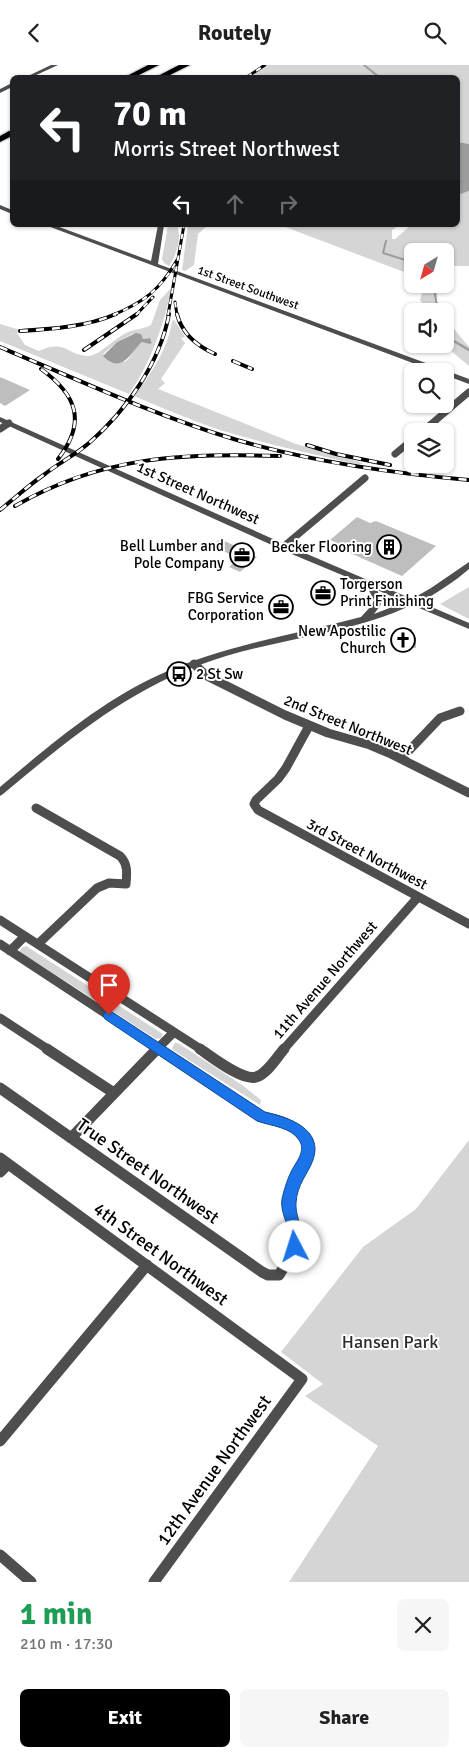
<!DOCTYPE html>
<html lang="en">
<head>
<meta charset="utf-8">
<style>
  :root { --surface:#fff; --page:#f6f6f6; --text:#202124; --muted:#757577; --accent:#000 }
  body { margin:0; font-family:Signika,sans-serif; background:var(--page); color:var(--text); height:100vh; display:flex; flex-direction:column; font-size:19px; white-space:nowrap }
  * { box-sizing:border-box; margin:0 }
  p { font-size:16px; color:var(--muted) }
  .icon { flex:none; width:28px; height:28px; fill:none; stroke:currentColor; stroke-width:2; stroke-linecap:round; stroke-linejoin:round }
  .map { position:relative; height:1517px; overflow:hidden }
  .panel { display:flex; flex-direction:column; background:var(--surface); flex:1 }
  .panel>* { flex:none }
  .banner { position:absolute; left:10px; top:10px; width:450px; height:152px; border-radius:8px; box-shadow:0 1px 4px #0004; background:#202124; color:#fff; overflow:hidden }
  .needle { width:32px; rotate:217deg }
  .fabs { position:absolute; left:404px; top:178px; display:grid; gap:10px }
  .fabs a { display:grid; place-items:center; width:50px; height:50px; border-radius:8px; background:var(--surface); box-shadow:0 1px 4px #0004; font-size:25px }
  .pin { position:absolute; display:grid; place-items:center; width:42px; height:42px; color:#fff; margin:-51px -21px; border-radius:50% 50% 50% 0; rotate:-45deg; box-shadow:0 0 5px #0007 }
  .pin .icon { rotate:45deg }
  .me { position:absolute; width:55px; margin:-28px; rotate:355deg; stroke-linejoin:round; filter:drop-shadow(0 0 4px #0008) }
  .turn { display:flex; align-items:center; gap:18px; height:105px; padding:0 20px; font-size:22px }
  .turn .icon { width:65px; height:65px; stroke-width:2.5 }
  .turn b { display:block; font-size:35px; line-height:42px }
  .lanes { display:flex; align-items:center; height:48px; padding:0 20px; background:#0003; justify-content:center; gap:25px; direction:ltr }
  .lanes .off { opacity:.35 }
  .round { display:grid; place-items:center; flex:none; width:52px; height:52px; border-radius:8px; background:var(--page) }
  .headline { display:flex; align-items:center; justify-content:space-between; height:85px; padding:0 20px }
  h1 { font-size:30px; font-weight:700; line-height:38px; color:#1e9e55 }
  .action { display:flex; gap:10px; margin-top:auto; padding:10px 20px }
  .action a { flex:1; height:58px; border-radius:8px; background:var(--accent); color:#fff; font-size:20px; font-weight:700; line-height:58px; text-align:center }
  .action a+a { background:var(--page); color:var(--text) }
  header { display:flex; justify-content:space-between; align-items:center; height:65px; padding:0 20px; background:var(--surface); font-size:22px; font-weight:700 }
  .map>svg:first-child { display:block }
</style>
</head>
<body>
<header><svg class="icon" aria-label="back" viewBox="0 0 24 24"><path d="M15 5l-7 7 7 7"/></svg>Routely<svg class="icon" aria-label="search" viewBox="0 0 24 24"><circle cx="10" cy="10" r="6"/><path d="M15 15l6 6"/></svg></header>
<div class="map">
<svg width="469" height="1517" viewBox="0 0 469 1517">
  <rect width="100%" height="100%" fill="#fff"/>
  <!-- green -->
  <path fill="#d5d5d5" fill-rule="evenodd" d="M268,0H469V79L458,77V12H251Z
    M469,126V201H445V186H412V210L280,160H392L396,163L392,165V174H395L411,160H458V147L460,145L458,140V130Z
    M168,160H177C182,173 177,189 169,201L164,198L162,194Z
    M188,160H208L198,169L194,200L185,206L182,205Z
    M421,219H438L437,237L443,246H429L420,235L422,228Z
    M172,222C163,261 152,296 129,329L0,276V259L20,265L17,268L25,280L39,286C66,274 66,290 88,291C99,291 116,272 128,267C135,264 144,264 151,260L160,235ZM132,269L143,274L150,273L152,277L149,279L142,277C124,294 131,306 103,289L117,277Z
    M445,253L469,282V301L450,285L431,279H445Z
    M174,255L185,272L181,273L185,278L161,314L165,318L158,324L296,379L360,397L363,399H355C310,388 265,379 220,365C191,355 162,343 134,331C151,309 168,284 172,256Z
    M469,522V554L440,539Z
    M26,881L163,969L161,973L156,974L20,887L21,883Z
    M175,978H178L242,1020L261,1035L260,1040L173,985L172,983Z
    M469,1075V1517H289L378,1381L305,1331L323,1319L281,1287L363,1182L416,1144Z"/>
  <!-- water -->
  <path fill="#9c9c9c" d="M458,77L469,79V126L458,130Z
    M136,268L141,269L143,274L150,273L152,278L149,279L142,277C130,288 122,310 103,291L117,277Z"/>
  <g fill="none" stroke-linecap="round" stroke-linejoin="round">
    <!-- stream-far1 -->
    <path stroke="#9c9c9c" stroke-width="2" d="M364,0L379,12
      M386,176L383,188L412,197
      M433,219L438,246"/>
    <!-- stream -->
    <path stroke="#9c9c9c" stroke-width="2.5" d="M445,260L452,275L469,285"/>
  </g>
  <!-- building -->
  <path fill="#bebebe" d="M0,312L30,325L5,341L0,338Z
    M357,452L370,458L376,456L436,481L402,511L341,484L342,480L330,475Z
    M220,474L249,487L247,488L257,492L240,507L229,502L239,493L211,481Z
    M398,563L412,564V573H416V583L392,581L393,571L398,572Z"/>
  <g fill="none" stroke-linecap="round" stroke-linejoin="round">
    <!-- motorway casing -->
    <g stroke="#dbdbdb" stroke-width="3">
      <path id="motorway" d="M148,0H159L135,12H125Z
        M179,0H190L166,12H156Z
        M9,66H12V71L0,77V71Z"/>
    </g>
    <!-- minor-far2 -->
    <path stroke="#4e4e4e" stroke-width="7" d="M0,364L9,358
      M423,366L469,327
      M395,389L412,375
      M283,482L365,413"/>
    <!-- minor-far1 -->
    <path stroke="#4e4e4e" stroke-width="9" d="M194,599L207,611L285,650L328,668L370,680L389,688L469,728
      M309,661L286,703L278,714L256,735L254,739L258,745L469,859
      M401,694L440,653L460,646
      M36,743L120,791C128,799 127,808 126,819L109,818L97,823L38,879
      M0,855L202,985
      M0,879L161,985
      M10,886L25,871
      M0,953L49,985
      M156,985L174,967
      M283,985L418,832"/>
    <!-- minor -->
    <path stroke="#4e4e4e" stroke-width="11" d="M47,984L114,1028
      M200,984C212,992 242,1016 256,1012C267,1009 277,992 284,984
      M0,1023L262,1207L268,1210H279C289,1194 298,1179 293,1159C291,1149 288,1140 290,1129C294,1112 314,1091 306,1075C298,1060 277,1055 262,1052L159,984
      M71,1073L157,984
      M0,1093L302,1314L154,1517
      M0,1107L8,1099
      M0,1376L147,1200
      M0,1490L31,1517"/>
    <!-- tertiary -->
    <path fill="#4e4e4e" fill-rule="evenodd" d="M51,0H58L32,12H26Z
      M12,18V22L0,28V24Z
      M0,140L12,145V149L0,144Z
      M45,160H54L151,196L158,160H164L158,199L469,314V319L445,310V306H434Z
      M0,352L300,486L412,534L431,523L469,497V504C454,517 437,528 420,537L469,558V564L412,540C354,567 287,573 226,591C136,618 74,670 3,729L0,731V722C50,680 101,636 161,609C224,580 294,570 361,552L372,540L374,535L366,520L294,490L0,357ZM377,525L405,537L374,549L380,541L382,535Z"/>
    <!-- motorway -->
    <use href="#motorway" fill="#000" fill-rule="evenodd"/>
    <!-- rail-far1 casing -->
    <g stroke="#000" stroke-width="3">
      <path id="rail-far1" d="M247,12L265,0
        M175,237L177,250
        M113,250C144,237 160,225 177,195
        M136,250L153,232
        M168,250L184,160"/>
    </g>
    <!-- rail casing -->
    <g stroke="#000" stroke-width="4">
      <path id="rail" d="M177,249C182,269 197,281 215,289
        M20,266C52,264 86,262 116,249
        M0,282C78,315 156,351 237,375C313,397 391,408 469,415
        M84,285L137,249
        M233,296L252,304
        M41,304C77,330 87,357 58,394
        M307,380L336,389L390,400
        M15,441C102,391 182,388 280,391
        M0,445C15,433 29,420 45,409C59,398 75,390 89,378C126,346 160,298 169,249"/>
    </g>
    <!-- rail-far1 -->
    <use href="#rail-far1" stroke="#fff" stroke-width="2" stroke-dasharray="5.5" stroke-linecap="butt"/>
    <!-- rail -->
    <use href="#rail" stroke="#fff" stroke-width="2.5" stroke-dasharray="8" stroke-linecap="butt"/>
  </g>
  <!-- route -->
  <path fill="#1a73e8" stroke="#114b97" d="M109,945L265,1047C288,1052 324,1064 313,1095C308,1109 297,1119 296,1138C295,1155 308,1169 300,1187L295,1189L290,1187C287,1180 290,1175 289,1168C287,1157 280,1145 282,1134C284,1125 287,1115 291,1107C295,1098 307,1086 299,1075C291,1062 271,1061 257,1056L105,954L103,950L105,947Z"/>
  <!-- icons -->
  <defs>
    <g id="building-ring" transform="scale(1.25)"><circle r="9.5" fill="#fff" stroke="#000" stroke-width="1.5"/><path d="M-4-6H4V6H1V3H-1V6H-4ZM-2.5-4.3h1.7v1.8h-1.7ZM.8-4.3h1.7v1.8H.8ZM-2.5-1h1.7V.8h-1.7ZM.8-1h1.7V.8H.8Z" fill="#000"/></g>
    <g id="office-ring" transform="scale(1.25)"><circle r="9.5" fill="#fff" stroke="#000" stroke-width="1.5"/><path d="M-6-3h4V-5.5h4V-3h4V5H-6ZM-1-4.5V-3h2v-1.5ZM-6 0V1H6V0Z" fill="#000"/></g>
    <g id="church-ring" transform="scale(1.25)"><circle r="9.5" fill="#fff" stroke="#000" stroke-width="1.5"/><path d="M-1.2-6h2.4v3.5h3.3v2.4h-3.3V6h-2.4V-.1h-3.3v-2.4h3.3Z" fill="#000"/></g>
    <g id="bus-ring" transform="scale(1.25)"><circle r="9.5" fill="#fff" stroke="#000" stroke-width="1.5"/><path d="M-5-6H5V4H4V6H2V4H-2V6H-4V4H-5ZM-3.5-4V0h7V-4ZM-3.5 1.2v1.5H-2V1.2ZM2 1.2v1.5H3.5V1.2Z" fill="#000"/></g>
  </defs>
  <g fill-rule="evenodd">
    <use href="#building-ring" x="389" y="482"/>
    <use href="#office-ring" x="242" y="490"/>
    <use href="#office-ring" x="323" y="528"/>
    <use href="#office-ring" x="281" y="542"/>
    <use href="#church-ring" x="403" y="575"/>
    <use href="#bus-ring" x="179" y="609"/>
  </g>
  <g text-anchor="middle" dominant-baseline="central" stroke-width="4" stroke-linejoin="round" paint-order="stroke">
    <!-- far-street labels -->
    <g font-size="12" fill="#000" stroke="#fff">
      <text transform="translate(248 223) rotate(20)">1st Street Southwest</text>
    </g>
    <!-- street labels -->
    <g font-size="15" fill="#000" stroke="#fff">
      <text transform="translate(198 428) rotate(24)">1st Street Northwest</text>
      <text transform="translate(348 660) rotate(22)">2nd Street Northwest</text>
      <text transform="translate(367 789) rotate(28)">3rd Street Northwest</text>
      <text transform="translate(325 915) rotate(-49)">11th Avenue Northwest</text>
    </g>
    <!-- poi labels -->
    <g font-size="15" fill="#000" stroke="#fff" text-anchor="end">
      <text x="224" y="481">Bell Lumber and<tspan x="224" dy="17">Pole Company</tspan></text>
      <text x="372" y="482">Becker Flooring</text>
      <text x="340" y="519" text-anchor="start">Torgerson<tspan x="340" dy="17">Print Finishing</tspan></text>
      <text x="264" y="533">FBG Service<tspan x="264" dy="17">Corporation</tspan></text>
      <text x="386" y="566">New Apostilic<tspan x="386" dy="17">Church</tspan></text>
      <text x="196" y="609" text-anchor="start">2 St Sw</text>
    </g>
    <!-- near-street labels -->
    <g font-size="18" fill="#000" stroke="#fff">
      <text transform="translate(148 1106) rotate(35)">True Street Northwest</text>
      <text transform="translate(161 1189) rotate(36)">4th Street Northwest</text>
      <text transform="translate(214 1405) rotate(-54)">12th Avenue Northwest</text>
    </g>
    <!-- near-park labels -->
    <g font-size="18" fill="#2c2c2c" stroke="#fff">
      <text x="390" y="1277">Hansen Park</text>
    </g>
  </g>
</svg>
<div class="fabs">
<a><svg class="needle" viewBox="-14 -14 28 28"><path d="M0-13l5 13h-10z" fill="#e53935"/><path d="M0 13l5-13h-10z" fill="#757577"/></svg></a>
<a><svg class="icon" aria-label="sound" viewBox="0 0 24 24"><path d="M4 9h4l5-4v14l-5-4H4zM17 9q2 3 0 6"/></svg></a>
<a><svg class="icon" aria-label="search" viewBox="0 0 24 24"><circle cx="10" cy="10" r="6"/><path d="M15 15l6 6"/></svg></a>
<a><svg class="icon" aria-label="layers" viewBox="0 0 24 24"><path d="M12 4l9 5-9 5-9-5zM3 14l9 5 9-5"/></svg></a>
</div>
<div class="pin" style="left:109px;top:950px;background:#d93025"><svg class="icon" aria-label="arrive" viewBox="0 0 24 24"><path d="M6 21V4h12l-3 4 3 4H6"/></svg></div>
<svg class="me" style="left:295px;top:1182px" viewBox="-20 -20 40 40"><circle r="19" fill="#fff"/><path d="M0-13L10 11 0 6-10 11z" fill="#1a73e8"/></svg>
<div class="banner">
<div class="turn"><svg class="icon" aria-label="left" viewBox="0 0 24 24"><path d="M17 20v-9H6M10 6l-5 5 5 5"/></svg><div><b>70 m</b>Morris Street Northwest</div></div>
<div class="lanes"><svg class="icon" aria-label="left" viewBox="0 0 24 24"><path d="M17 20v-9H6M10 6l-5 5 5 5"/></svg><svg class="icon off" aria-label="ahead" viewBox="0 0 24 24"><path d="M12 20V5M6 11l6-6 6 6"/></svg><svg class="icon off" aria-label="right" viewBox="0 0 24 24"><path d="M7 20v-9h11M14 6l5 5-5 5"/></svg></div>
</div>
</div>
<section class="panel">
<div class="headline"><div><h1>1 min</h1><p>210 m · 17:30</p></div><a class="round"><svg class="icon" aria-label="close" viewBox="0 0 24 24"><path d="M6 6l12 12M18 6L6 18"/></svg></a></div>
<div class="action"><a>Exit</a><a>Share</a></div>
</section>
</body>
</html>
